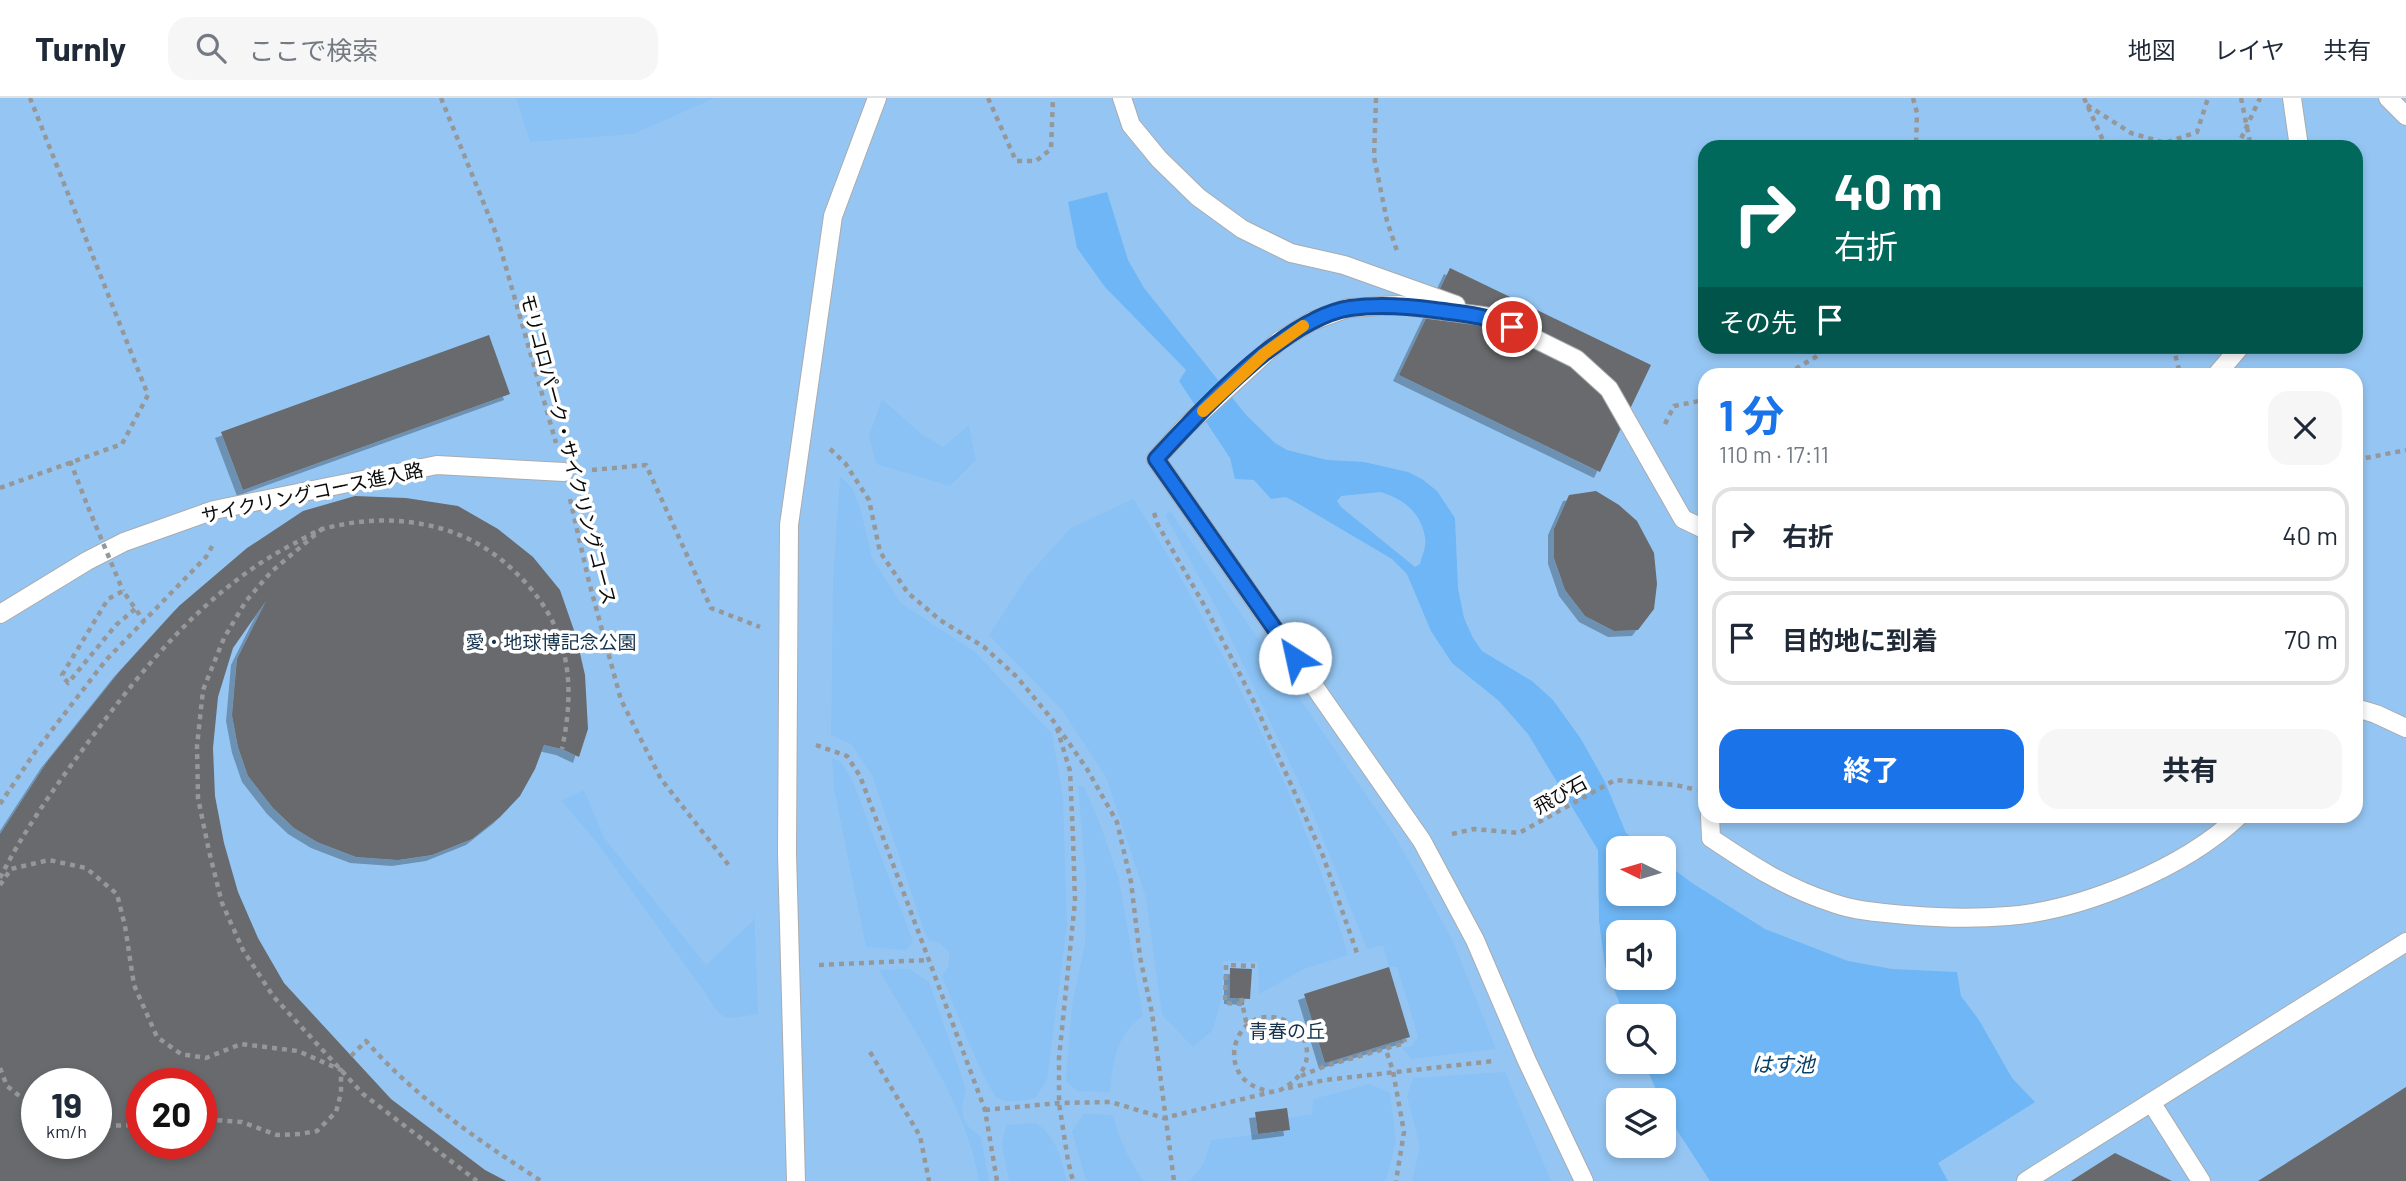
<!DOCTYPE html>
<html lang="ja">
<head>
<meta charset="utf-8">
<style>
  :root { --surface:#fff; --page:#f6f6f7; --text:#1f2937; --muted:#747a83; --line:#e0e1e3; --accent:#1a73e8 }
  body { margin:0; font-family:Barlow,"Noto Sans JP",sans-serif; background:var(--page); color:var(--text); height:100vh; display:flex; flex-direction:column; font-size:26px; white-space:nowrap }
  * { box-sizing:border-box; margin:0 }
  p { font-size:23px; color:var(--muted) }
  .icon { flex:none; width:38px; height:38px; fill:none; stroke:currentColor; stroke-width:2; stroke-linecap:round; stroke-linejoin:round }
  .map { position:relative; flex:1; overflow:hidden }
  .details { position:absolute; left:1698px; top:270px; width:665px; height:455px; display:flex; flex-direction:column; background:var(--surface); border-radius:21px; box-shadow:0 4px 10px #0003 }
  .details>* { flex:none }
  .top-card { position:absolute; left:1698px; top:42px; width:665px; height:214px; border-radius:21px; box-shadow:0 4px 10px #0003; background:#00695c; color:#fff; overflow:hidden }
  .needle { width:46px; rotate:275deg }
  .controls { position:absolute; left:1606px; top:738px; display:grid; gap:14px }
  .controls a { display:grid; place-items:center; width:70px; height:70px; border-radius:14px; background:var(--surface); box-shadow:0 4px 10px #0003; font-size:35px }
  .speed { position:absolute; left:21px; top:970px; display:flex; gap:14px; font-size:35px; font-weight:700; text-align:center }
  .speed>* { display:grid; place-content:center; width:91px; height:91px; border-radius:50%; background:var(--surface); box-shadow:0 4px 10px #0003; line-height:1 }
  .speed small { font-size:18px; font-weight:400 }
  .speed .limit { border:10px solid #d22; background:#fff; color:#111 }
  .pin { position:absolute; display:grid; place-items:center; width:60px; height:60px; color:#fff; margin:-30px; border:4px solid #fff; border-radius:50%; box-shadow:0 2px 7px #0007 }
  .me { position:absolute; width:77px; margin:-38px; rotate:325deg; stroke-linejoin:round; filter:drop-shadow(0 0 5px #0008) }
  .turn { display:flex; align-items:center; gap:24px; height:147px; padding:0 21px; font-size:32px }
  .turn .icon { width:91px; height:91px; stroke-width:2.5 }
  .turn b { display:block; font-size:49px; line-height:60px }
  .then { display:flex; align-items:center; height:66px; padding:0 21px; background:#0003; gap:14px; font-size:26px }
  .round { display:grid; place-items:center; flex:none; width:74px; height:74px; border-radius:21px; background:var(--page) }
  .headline { display:flex; align-items:center; justify-content:space-between; height:119px; padding:0 21px }
  h1 { font-size:42px; font-weight:700; line-height:52px; color:var(--accent) }
  .button { display:flex; gap:14px; margin-top:auto; padding:14px 21px }
  .button a { flex:1; height:80px; border-radius:21px; background:var(--accent); color:#fff; font-size:28px; font-weight:700; line-height:80px; text-align:center }
  .button a+a { background:var(--page); color:var(--text) }
  ul { padding:0; list-style:none }
  li { display:flex; align-items:center; gap:21px; height:94px; margin:0 14px 10px; padding:0 7px; border:4px solid var(--line); border-radius:21px }
  li div { flex:1 }
  li b { display:block; font-size:26px }
  li em { font-style:normal }
  header { display:flex; align-items:center; gap:42px; box-sizing:border-box; height:98px; padding:0 35px; background:var(--surface); border-bottom:2px solid var(--line) }
  header strong { font-size:33px }
  nav { display:flex; gap:38px; margin-inline-start:auto; font-size:24px }
  .search { width:490px; height:63px; background:var(--page); display:flex; align-items:center; gap:18px; box-sizing:border-box; padding:0 24px; border-radius:21px; color:var(--muted); font-size:26px }
  .map>svg:first-child { display:block }
</style>
</head>
<body>
<header>
<strong>Turnly</strong>
<div class="search"><svg class="icon" aria-label="search" viewBox="0 0 24 24"><circle cx="10" cy="10" r="6"/><path d="M15 15l6 6"/></svg>ここで検索</div>
<nav><a>地図</a><a>レイヤ</a><a>共有</a></nav>
</header>
<div class="map">
<svg width="2406" height="1083" viewBox="0 0 2406 1083">
  <defs>
    <filter id="shadow"><feDropShadow dx="-6" dy="6" stdDeviation="0" flood-color="#0004"/></filter>
  </defs>
  <rect width="100%" height="100%" fill="#eff2f4"/>
  <!-- green -->
  <path fill="#95c6f3" fill-rule="evenodd" d="M0,0H2406V1083H0ZM1704,49H2356V248H1704ZM1704,276H2356V718H1704ZM1619,751H1664V796H1619ZM1619,835H1664V880H1619ZM1619,919H1664V964H1619ZM37,985H96V1045H37ZM142,985H201V1045H142ZM1619,1003H1664V1048H1619Z"/>
  <!-- forest -->
  <path fill="#8ac2f5" d="M516,0H715L633,36L530,44Z
    M882,301L920,335L943,349L969,327L976,362L950,388L876,366L869,338Z
    M840,378L852,390L861,413L872,460L901,505L975,554L1052,636L1063,700L1067,826L1047,982L1035,1000C1023,1002 1009,1007 998,1000C986,993 950,897 942,878L949,868V854L938,844L929,843L923,830L872,677L851,646L831,637L833,483Z
    M1133,401C1169,456 1200,514 1230,572C1277,664 1320,758 1348,857L1304,871L1259,896L1258,864L1223,863L1222,899L1213,932L1193,949L1162,917L1146,800L1106,679L1062,612L989,537L1028,477L1071,430Z
    M1170,413L1396,740L1452,841L1496,951L1412,961L1402,950L1412,948L1418,938L1397,869H1389L1383,847L1367,851L1310,708L1218,513L1165,417Z
    M832,660L840,663L852,681L913,844L906,852L866,849L834,690Z
    M1078,688L1084,689L1102,731L1119,782L1143,918C1116,937 1113,963 1110,994L1077,993L1066,983L1072,907L1085,846L1086,782Z
    M584,692L604,740L706,867L754,822V803L758,916C725,921 724,926 706,896L595,742L561,703Z
    M909,871L929,884L966,991L962,1008L963,1019L969,1029L981,1039L989,1083H979C966,1006 917,939 879,872Z
    M1505,974L1551,1083H1412L1420,1049L1407,998L1413,980Z
    M1370,986L1390,995L1396,1043L1386,1083H1190L1204,1065L1211,1042L1289,1032L1288,1020L1312,1016L1313,1001Z
    M1084,1016L1113,1017C1119,1041 1129,1062 1143,1083H1086L1072,1033Z
    M1036,1025C1057,1039 1061,1060 1067,1083H1009L1002,1046L1006,1027Z"/>
  <!-- water -->
  <path fill="#6eb6f5" fill-rule="evenodd" d="M1107,94L1128,162L1144,190L1247,318L1275,345L1287,352L1327,362L1364,364L1408,374L1422,381L1437,393L1455,420L1458,490L1464,520L1473,540L1482,553L1532,583L1553,602L1581,641L1605,684L1626,735L1647,751H1619V796H1664V764L1692,785L1765,831L1848,863L1892,871L1957,874L1961,898L1979,922L2012,980L2035,1004L1938,1065L1948,1083H1710L1669,1020L1664,1009V1003H1661L1644,964H1664V919H1625L1605,868L1599,823L1598,752L1528,636L1499,603L1452,565L1431,533L1407,476L1392,461L1292,402L1285,399L1271,401L1254,382L1235,381L1230,360L1179,283L1186,272L1105,189L1077,150L1068,104ZM1381,394C1404,402 1420,413 1425,439C1427,447 1422,458 1420,466L1415,469L1341,409L1337,403L1341,398ZM1619,835H1664V880H1619Z"/>
  <!-- building -->
  <path fill="#686a6d" fill-rule="evenodd" filter="url(#shadow)" d="M1450,170L1651,267L1600,374L1399,277Z
    M489,237L510,296L243,392L221,334Z
    M1596,393L1619,407L1637,423L1654,455L1657,486L1654,511L1638,532L1614,533L1585,518L1565,492L1554,460V431L1569,397Z
    M355,398L406,400L458,408L498,431L533,459L560,492L576,538L585,577L588,631L579,659L562,651L544,647L535,671L520,698L500,719L472,741L432,757L398,762L356,759L317,744L294,730L273,710L248,678L238,649L232,617L237,561L266,503L233,550L218,599L213,650L215,698L224,745L238,794L258,840L284,885L391,1001L485,1072L506,1083H0V736L47,664L119,574L179,508L247,450L303,413ZM37,985H96V1045H37ZM142,985H201V1045H142Z
    M1389,869L1410,939L1325,965L1304,896Z
    M1230,870L1252,871L1250,901L1230,900Z
    M2406,989V1083H2258L2315,1047Z
    M1287,1010L1290,1032L1258,1036L1255,1014Z
    M2115,1055L2172,1083H2071Z"/>
  <g fill="none" stroke-linecap="round" stroke-linejoin="round">
    <!-- service casing -->
    <g stroke="#a9abae" stroke-width="20">
      <path id="service" d="M1122,0L1131,27L1159,61L1198,99L1242,131L1291,155L1344,167L1456,207
        M2292,0L2299,49
        M2388,0L2406,18
        M2217,276L2241,248
        M0,516L87,463L124,444L214,412L437,367L564,374
        M2356,610L2376,616L2406,630
        M1710,718L1711,740C1751,767 1786,790 1833,805C1855,813 1883,815 1906,817C1940,820 1974,821 2008,818C2083,812 2184,770 2239,718
        M2151,1004L2201,1083
        M796,1083L787,755L789,427L833,118L877,0
        M1584,1083L1527,963L1475,842L1422,743L1156,361L1186,328L1279,243L1312,223L1348,210L1399,207L1491,219L1576,261L1609,291L1683,421L1704,431
        M2026,1083L2406,844"/>
    </g>
    <!-- path -->
    <path stroke="#959799" stroke-width="4.5" stroke-dasharray="5 5" stroke-linecap="butt" d="M441,0L497,138L556,345
      M988,0L1016,63H1036L1051,51L1053,0
      M1376,0L1374,59L1387,123L1397,153
      M1913,0L1917,15L1916,49
      M2084,0L2106,49
      M2241,0L2251,49
      M2087,7L2131,35L2165,45L2197,34L2208,0
      M2237,49L2260,0
      M2173,248L2180,276
      M1787,276L1819,257L1826,248
      M1665,326L1674,308L1704,302
      M830,351L845,365L869,402L880,454L908,495L940,522L984,549L1017,579L1055,625L1087,671L1117,724L1131,784L1140,859L1152,915L1174,1083
      M2356,362L2406,352
      M70,363L88,409
      M592,372L646,367L711,510L760,529
      M0,390L122,346L148,297L30,0
      M570,401L589,484L621,602L661,681L731,770
      M1154,415L1158,427L1207,512L1254,604L1323,758L1357,855
      M135,511L116,527L68,585L62,577L108,501L123,493L144,523
      M1057,630L1070,673L1073,740L1075,803L1059,960V1005L1068,1063L1073,1083
      M816,647L847,658L860,678L985,1012L997,1083
      M0,706L35,654L106,562L206,459L214,445
      M1452,736L1474,731L1519,735L1615,682L1676,687L1697,692
      M0,780C24,732 57,686 89,643C146,566 207,491 293,446C303,441 315,433 326,430C355,423 385,420 415,425C452,430 486,446 513,472C568,523 577,580 562,651
      M0,787L11,771L49,762L86,770L117,796L125,828L134,887L157,939L181,956L206,960L241,946L298,953L341,972V995L336,1014L317,1033L300,1036L277,1037L242,1024L201,1021
      M819,867L928,862
      M1241,900L1247,928
      M1242,906L1225,905L1226,867L1255,868
      M1304,942L1315,934
      M870,954L920,1038L929,1083
      M1387,955L1393,973L1404,1034L1396,1083
      M351,958L366,943C416,1000 478,1042 541,1083
      M0,970L7,988L37,1012
      M1301,978L1325,968L1405,945L1404,941
      M1288,990L1325,982L1494,963
      M985,1012L1059,1005L1111,1004L1164,1020L1280,992C1303,981 1315,959 1301,935C1297,929 1291,925 1284,922C1234,902 1209,984 1270,993
      M96,1028L142,1027"/>
    <!-- service -->
    <use href="#service" stroke="#fff" stroke-width="18"/>
    <!-- path-bridge -->
    <path stroke="#959799" stroke-width="4.5" stroke-dasharray="5 5" stroke-linecap="butt" d="M88,409L123,493
      M323,430L271,474L246,503L224,540L203,592L197,648L198,700L209,753L222,805L243,852L273,898L363,996L477,1083"/>
  </g>
  <g fill="none" stroke-linecap="round" stroke-linejoin="round">
    <!-- route casing -->
    <g stroke="#114b97" stroke-width="18">
      <path id="route" d="M1295,560L1156,361C1200,313 1285,220 1350,210C1379,206 1407,208 1435,212C1463,216 1486,217 1512,229"/>
    </g>
    <!-- route -->
    <use href="#route" stroke="#1a73e8" stroke-width="12"/>
    <!-- slow -->
    <path stroke="#f59e0b" stroke-width="12" d="M1203,313L1264,256L1303,228"/>
  </g>
  <g text-anchor="middle" dominant-baseline="central" stroke-width="7" stroke-linejoin="round" paint-order="stroke">
    <!-- street labels -->
    <g font-size="19" fill="#0b0b0c" stroke="#fff">
      <text transform="translate(569 351) rotate(75)">モリコロパーク・サイクリングコース</text>
      <text transform="translate(312 394) rotate(-12)">サイクリングコース進入路</text>
      <text transform="translate(1560 696) rotate(-29)">飛び石</text>
    </g>
    <!-- park labels -->
    <g font-size="19" fill="#16344e" stroke="#fff">
      <text x="551" y="543">愛・地球博記念公園</text>
      <text x="1287" y="932">青春の丘</text>
    </g>
    <!-- water labels -->
    <g font-size="21" font-style="italic" fill="#094069" stroke="#fff">
      <text x="1783" y="965">はす池</text>
    </g>
  </g>
</svg>
<div class="controls">
<a><svg class="needle" viewBox="-14 -14 28 28"><path d="M0-13l5 13h-10z" fill="#e53935"/><path d="M0 13l5-13h-10z" fill="#747a83"/></svg></a>
<a><svg class="icon" aria-label="sound" viewBox="0 0 24 24"><path d="M4 9h4l5-4v14l-5-4H4zM17 9q2 3 0 6"/></svg></a>
<a><svg class="icon" aria-label="search" viewBox="0 0 24 24"><circle cx="10" cy="10" r="6"/><path d="M15 15l6 6"/></svg></a>
<a><svg class="icon" aria-label="layers" viewBox="0 0 24 24"><path d="M12 4l9 5-9 5-9-5zM3 14l9 5 9-5"/></svg></a>
</div>
<div class="speed"><div>19<small>km/h</small></div><div class="limit">20</div></div>
<div class="pin" style="left:1512px;top:229px;background:#d93025"><svg class="icon" aria-label="arrive" viewBox="0 0 24 24"><path d="M6 21V4h12l-3 4 3 4H6"/></svg></div>
<svg class="me" style="left:1295px;top:560px" viewBox="-20 -20 40 40"><circle r="19" fill="#fff"/><path d="M0-13L10 11 0 6-10 11z" fill="#1a73e8"/></svg>
<div class="top-card">
<div class="turn"><svg class="icon" aria-label="right" viewBox="0 0 24 24"><path d="M7 20v-9h11M14 6l5 5-5 5"/></svg><div><b>40 m</b>右折</div></div>
<div class="then">その先<svg class="icon" aria-label="arrive" viewBox="0 0 24 24"><path d="M6 21V4h12l-3 4 3 4H6"/></svg></div>
</div>
<section class="details">
<div class="headline"><div><h1>1 分</h1><p>110 m · 17:11</p></div><a class="round"><svg class="icon" aria-label="close" viewBox="0 0 24 24"><path d="M6 6l12 12M18 6L6 18"/></svg></a></div>
<ul>
<li><svg class="icon" aria-label="right" viewBox="0 0 24 24"><path d="M7 20v-9h11M14 6l5 5-5 5"/></svg><div><b>右折</b></div><em>40 m</em></li>
<li><svg class="icon" aria-label="arrive" viewBox="0 0 24 24"><path d="M6 21V4h12l-3 4 3 4H6"/></svg><div><b>目的地に到着</b></div><em>70 m</em></li>
</ul>
<div class="button"><a>終了</a><a>共有</a></div>
</section>
</div>
</body>
</html>
